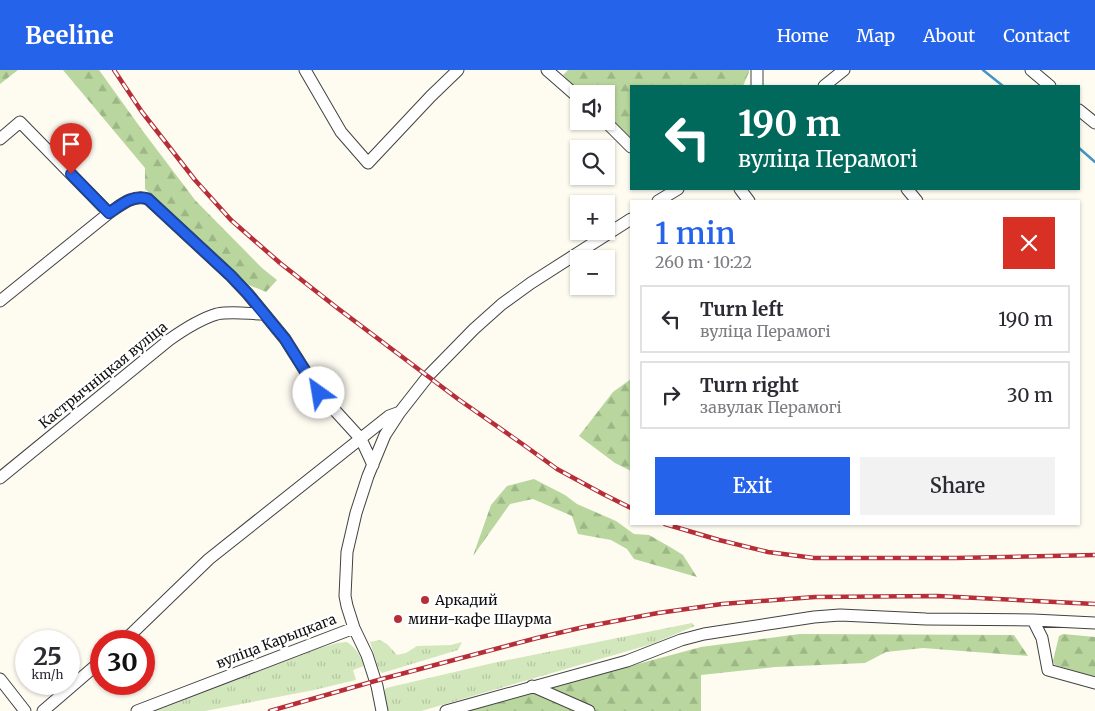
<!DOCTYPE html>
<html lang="en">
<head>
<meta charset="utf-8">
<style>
  :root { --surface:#fff; --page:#f2f2f3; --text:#2b2b33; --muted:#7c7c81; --line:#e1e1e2; --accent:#2563eb }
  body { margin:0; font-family:Merriweather,serif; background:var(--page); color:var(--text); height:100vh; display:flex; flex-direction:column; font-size:19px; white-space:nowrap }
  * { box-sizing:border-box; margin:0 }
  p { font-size:16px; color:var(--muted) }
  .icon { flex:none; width:28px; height:28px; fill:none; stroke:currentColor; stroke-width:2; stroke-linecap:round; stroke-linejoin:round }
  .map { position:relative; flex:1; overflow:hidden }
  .sheet { position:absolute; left:630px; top:130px; width:450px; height:325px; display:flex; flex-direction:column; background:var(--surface); border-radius:0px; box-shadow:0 1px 4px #0004 }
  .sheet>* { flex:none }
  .guide { position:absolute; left:630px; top:15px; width:450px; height:105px; border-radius:0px; box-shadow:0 1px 4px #0004; background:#00695c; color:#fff; overflow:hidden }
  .controls { position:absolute; left:570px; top:15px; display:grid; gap:10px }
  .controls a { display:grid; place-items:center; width:45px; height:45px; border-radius:0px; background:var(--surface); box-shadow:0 1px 4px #0004; font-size:25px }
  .speed { position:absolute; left:15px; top:560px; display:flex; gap:10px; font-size:25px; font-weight:700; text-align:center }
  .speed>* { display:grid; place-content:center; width:65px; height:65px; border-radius:50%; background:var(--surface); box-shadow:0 1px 4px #0004; line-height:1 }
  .speed small { font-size:12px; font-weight:400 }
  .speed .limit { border:8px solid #d22; background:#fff; color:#111 }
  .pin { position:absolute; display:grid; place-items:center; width:42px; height:42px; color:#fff; margin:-51px -21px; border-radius:50% 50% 50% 0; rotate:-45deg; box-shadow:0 0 5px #0007 }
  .pin .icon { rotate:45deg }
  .me { position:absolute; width:55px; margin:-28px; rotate:328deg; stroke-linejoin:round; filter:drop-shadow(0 0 4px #0008) }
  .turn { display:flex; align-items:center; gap:18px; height:105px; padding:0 25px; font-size:22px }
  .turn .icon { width:65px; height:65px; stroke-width:2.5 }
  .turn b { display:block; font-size:35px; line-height:42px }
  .round { display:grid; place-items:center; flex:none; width:52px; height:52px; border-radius:0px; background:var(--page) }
  .summary { display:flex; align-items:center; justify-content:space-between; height:85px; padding:0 25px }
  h1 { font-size:30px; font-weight:600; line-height:38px; color:var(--accent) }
  .cta { display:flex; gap:10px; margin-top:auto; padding:10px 25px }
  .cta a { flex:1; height:58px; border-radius:0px; background:var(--accent); color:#fff; font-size:20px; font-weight:600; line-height:58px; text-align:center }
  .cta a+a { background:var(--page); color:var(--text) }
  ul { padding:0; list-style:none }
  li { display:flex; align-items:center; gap:15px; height:68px; margin:0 10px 8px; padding:0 15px; border:2px solid var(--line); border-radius:0px }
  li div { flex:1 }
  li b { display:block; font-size:19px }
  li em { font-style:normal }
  header { display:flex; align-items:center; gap:30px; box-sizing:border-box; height:70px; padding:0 25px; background:var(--accent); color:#fff }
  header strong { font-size:24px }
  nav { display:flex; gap:28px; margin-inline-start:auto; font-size:18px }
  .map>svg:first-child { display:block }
</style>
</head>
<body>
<header>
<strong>Beeline</strong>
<nav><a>Home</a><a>Map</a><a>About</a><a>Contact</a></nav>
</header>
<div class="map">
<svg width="1095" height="641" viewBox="0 0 1095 641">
  <defs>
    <pattern id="grass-tufts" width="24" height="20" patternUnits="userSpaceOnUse" patternTransform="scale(1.25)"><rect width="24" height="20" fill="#d3e7bd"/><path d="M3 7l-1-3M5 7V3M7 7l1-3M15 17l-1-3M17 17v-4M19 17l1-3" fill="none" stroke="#b4c5a1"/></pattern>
    <pattern id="forest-firs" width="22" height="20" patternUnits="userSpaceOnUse" patternTransform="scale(1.25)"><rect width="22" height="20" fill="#b8d69d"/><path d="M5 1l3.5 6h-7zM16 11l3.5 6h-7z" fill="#9db686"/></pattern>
  </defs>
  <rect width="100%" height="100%" fill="#fefbf1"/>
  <!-- grass -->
  <path fill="url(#grass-tufts)" d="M692,553L695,556L652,574L421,641H388L384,622L386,618L493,593Z
    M380,570L387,574L397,585L406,583L417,576L451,575L462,572L458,580L382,603L379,600L370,572Z
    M347,572C357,579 360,585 364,596L353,600L356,610L314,620L205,641H156L317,579L337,573Z"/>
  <!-- forest -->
  <path fill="url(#forest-firs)" d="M0,0H18L0,14Z
    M63,0H99L145,64L195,130L262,198L277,210L266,222L249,215L145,119V98Z
    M568,0H749V2L743,16H631V68L606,45V24H583L563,5Z
    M631,309V401L615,393L579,366L613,322Z
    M534,409L565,425L577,434L616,451L634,464L649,465L670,477L683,485L697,507L634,489L627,479L611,470L578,464L572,446L533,429L510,434L473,486L491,435L507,416Z
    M800,564L1014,565L1028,586L923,578L886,582L865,593L775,597L701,605V641H464L701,577Z
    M1063,564L1095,567V607L1055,595L1053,591L1059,566Z"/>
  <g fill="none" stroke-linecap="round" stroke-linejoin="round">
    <!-- stream -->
    <path stroke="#4594c4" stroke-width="2.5" d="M983,0L1003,16
      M1079,78L1095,92"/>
    <!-- minor casing -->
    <g stroke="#424242" stroke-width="13">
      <path id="minor" d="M305,0L341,62L368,93L431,26L458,0
        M547,0L579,28
        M757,0V16
        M1031,0L1050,16
        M824,16L844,0
        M1079,40L1095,53
        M605,51L631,77
        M0,69L20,52L109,143
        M740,119L749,131
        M907,119L917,131
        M658,131L678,119
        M0,231L109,143C121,135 133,124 148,129L231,206L248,224L285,269L319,323L361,369L373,395
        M0,408L169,270C183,260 200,249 217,244C232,241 250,244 264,244
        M1033,550L1042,568L1048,600L1095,613
        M124,571L209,489L389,346L400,342
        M0,609L25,641
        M532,616L589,641
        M43,641L101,591
        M137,641L354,558
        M382,641L377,616L367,585L354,558L347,536L345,526L347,482L356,443L368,406L385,365L400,342L429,305L474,259L502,234L531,213L631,149
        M446,641L627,591L681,570L704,564L814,547L840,545L926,549L1033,550L1095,553"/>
    </g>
    <!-- minor -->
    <use href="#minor" stroke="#fff" stroke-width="11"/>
    <!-- rail casing -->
    <g stroke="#b62f38" stroke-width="4.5">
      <path id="rail" d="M114,0L142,42L195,110L231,150L280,193L336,237L458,329L521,373L557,399L603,424L631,438
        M665,454L719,470L768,482L814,488H956L1095,485
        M270,641L382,609L537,568L584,557L658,543L722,534L815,527L937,526L1095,534"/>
    </g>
    <!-- rail -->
    <use href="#rail" stroke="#fff" stroke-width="2.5" stroke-dasharray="8" stroke-linecap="butt"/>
  </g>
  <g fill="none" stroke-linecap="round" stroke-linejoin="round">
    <!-- route casing -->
    <g stroke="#184099" stroke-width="12">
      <path id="route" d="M71,104L109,143C121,135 133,124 148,129L231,206L248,224L285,269L319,323"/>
    </g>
    <!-- route -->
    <use href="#route" stroke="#2563eb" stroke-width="9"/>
  </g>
  <!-- markers -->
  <g fill="#b62f38" stroke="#fff" stroke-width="2">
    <circle cx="425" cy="530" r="5"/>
    <circle cx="398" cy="549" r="5"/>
  </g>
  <g text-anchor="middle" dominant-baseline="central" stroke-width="5" stroke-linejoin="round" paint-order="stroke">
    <!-- street labels -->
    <g font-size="14" fill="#0f0f0f" stroke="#fff">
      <text transform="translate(103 305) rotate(-39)">Кастрычніцкая вуліца</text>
      <text transform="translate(276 571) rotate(-21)">вуліца Карыцкага</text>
    </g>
    <!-- poi labels -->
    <g font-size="14" fill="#0f0f0f" stroke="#fff" text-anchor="start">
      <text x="435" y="530">Аркадий</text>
      <text x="408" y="549">мини-кафе Шаурма</text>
    </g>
  </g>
</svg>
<div class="controls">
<a><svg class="icon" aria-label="sound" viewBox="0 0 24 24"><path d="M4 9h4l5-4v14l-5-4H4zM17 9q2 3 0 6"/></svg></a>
<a><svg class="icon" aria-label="search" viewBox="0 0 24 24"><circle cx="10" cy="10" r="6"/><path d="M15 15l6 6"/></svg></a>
<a>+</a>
<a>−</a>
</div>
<div class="speed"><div>25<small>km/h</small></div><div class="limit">30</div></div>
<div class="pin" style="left:71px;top:104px;background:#d93025"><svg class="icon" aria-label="arrive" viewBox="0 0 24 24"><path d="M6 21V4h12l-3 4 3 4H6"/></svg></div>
<svg class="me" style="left:319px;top:323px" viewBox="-20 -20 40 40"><circle r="19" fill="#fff"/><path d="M0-13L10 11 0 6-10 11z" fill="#2563eb"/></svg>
<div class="guide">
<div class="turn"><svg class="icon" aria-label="left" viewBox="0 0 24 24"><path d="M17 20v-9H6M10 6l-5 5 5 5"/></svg><div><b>190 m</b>вуліца Перамогі</div></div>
</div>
<section class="sheet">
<div class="summary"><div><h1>1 min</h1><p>260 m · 10:22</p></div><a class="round" style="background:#d93025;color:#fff"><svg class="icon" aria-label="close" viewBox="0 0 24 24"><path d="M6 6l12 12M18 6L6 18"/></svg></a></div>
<ul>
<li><svg class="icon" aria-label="left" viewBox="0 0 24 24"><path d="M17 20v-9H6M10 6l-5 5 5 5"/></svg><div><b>Turn left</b><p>вуліца Перамогі</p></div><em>190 m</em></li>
<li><svg class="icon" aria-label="right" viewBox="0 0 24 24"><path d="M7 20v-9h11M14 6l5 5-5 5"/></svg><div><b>Turn right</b><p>завулак Перамогі</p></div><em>30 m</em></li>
</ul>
<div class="cta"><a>Exit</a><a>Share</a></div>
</section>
</div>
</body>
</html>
